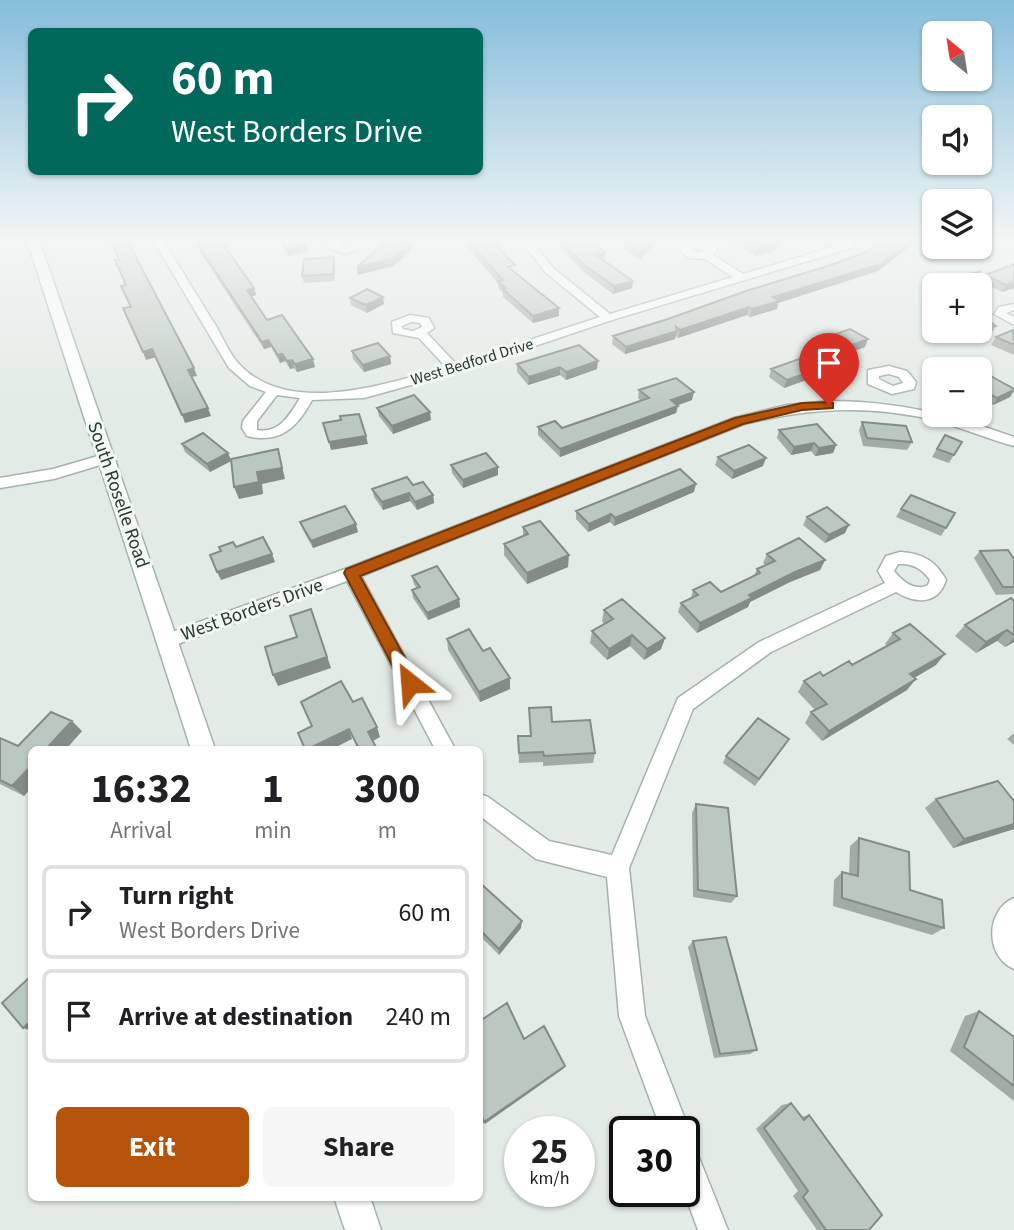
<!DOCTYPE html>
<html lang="en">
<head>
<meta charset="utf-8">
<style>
  :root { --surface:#fff; --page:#f6f6f6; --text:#202124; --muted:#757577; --line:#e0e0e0; --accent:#b45309 }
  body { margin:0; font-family:"Source Sans 3",sans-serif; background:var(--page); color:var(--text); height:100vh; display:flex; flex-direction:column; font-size:26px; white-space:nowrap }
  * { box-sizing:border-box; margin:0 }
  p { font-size:23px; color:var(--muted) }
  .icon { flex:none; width:38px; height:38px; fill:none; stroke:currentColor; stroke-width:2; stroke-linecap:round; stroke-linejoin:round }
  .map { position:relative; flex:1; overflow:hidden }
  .sheet { position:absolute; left:28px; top:746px; width:455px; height:455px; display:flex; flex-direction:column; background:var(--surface); border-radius:10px; box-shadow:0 2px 5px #0004 }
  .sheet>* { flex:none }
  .banner { position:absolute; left:28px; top:28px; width:455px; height:147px; border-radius:10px; box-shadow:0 2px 5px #0004; background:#00695c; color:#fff; overflow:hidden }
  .needle { width:46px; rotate:330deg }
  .fabs { position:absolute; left:922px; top:21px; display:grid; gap:14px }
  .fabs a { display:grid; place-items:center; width:70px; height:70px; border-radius:10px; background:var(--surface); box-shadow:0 2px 5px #0004; font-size:35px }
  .speed { position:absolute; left:504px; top:1116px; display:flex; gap:14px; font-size:35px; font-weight:700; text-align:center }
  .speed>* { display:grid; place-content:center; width:91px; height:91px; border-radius:50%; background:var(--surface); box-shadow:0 2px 5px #0004; line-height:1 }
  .speed small { font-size:18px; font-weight:400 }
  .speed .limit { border:4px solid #111; border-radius:10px; background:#fff; color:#111 }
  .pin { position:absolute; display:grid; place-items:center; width:60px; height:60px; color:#fff; margin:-72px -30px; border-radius:50% 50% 50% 0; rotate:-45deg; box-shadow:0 0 7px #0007 }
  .pin .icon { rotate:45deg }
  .me { position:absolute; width:77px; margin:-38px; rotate:332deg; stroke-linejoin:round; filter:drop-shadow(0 0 5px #0008) }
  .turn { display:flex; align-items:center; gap:24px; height:147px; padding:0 28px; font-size:32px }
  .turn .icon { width:91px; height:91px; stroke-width:2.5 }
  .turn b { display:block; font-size:49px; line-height:60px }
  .eta { display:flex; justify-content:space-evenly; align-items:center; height:119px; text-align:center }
  .eta b { font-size:42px; font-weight:700; line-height:49px }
  .cta { display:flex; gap:14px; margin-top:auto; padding:14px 28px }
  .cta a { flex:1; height:80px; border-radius:10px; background:var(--accent); color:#fff; font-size:28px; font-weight:700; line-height:80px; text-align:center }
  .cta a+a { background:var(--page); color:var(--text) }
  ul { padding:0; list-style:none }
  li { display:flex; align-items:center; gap:21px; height:94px; margin:0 14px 10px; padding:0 14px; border:4px solid var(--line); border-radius:10px }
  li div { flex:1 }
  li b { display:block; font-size:26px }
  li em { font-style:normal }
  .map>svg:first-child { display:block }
</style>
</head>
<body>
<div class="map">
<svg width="1014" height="1230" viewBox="0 0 1014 1230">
  <rect width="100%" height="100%" fill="#e2ebe6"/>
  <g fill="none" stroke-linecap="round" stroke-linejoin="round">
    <!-- minor casing -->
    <g stroke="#a5b2ac" stroke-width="3">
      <path id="minor" d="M153,240H163C181,269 198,298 216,326C223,338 229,353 238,363C287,418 386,384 446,367L419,338L393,333L392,322L410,315L429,318L434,328L427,333L456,364L600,317L545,272L521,240H531L553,268L610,314L733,277L705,259L688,258L679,249C690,239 706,240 717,250L713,255L743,274L843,244L847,240H857L851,248L612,320L458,372L364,398L312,400C297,428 280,444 247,436L242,428L243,421L266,392L250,386L229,368ZM698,248L706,251L695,253L690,249ZM411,322L420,323L422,327L413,331L403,329L402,326ZM277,395L300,398C290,415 279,434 257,430V421Z
        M344,240L338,246L345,248L354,245L352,240H362L365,246L346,254L328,248L329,241Z
        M1014,304V310L1006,313L1014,317V325L994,314L999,307Z
        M889,366L907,371L916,382L914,389L892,394L868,384V370ZM889,374L899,377L903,383L893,386L879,379V376Z
        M830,401C896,401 953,415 1014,437V446C988,439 963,428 937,421C871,404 809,408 744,424L361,576L455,749H435L347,581L167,648L161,646L158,641L161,636L345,569L734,418L787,405Z
        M105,454L112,459L110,462L54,479L0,488V478L53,469Z
        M900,552C922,553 936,561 946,580C938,605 916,604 896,592L771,652L693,709L629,868L645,1016L690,1132L686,1142L694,1145L728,1230H698L684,1192V1132H662L619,1016L607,877L536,859L480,816V794L488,797L549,841L612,855L678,698L759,642L885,583L878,571L886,556ZM898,564C912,563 922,568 930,580L928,585C915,592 902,581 894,571Z
        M1014,898V969C985,957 985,910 1014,898Z"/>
    </g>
    <!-- secondary casing -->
    <g stroke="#a2b5ac" stroke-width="3">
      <path id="secondary" d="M27,240H39L215,749H191Z
        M334,1197H370L381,1230H345Z"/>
    </g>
    <!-- minor -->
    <use href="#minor" fill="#fff" fill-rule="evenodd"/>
    <!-- secondary -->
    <use href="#secondary" fill="#fff" fill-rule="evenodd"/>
  </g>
  <!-- wall -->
  <path fill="#a1aca6" d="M195,240H220L254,288L256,295L251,297L267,320L315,367L297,372L294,368L290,369L285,361L280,363L271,347L264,349L200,252L198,245Z
    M279,240H304L306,245L308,252L288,256Z
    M467,240L496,246L514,272L559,316L533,323L503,297V293L499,289L498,283L467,247Z
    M555,240H593L605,253L604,260H602L633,281L632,288L613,294L585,273L568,256Z
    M658,240L640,260L625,250L626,243Z
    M728,240H773L777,242V240H786L778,243L776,250L755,256L739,245L738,246Z
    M884,240H918L878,271L778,303L777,309L750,317L747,315L678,338L676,336L675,339L625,354L612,344L613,336L668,319L831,265L869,251Z
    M334,257L335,264L334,281L304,283L302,276Z
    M985,275L1014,288L1002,292L981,282Z
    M934,297V309L930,305Z
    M350,298L384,304L367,313L351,305Z
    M980,314L996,326L991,334L967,337L960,331H980Z
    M1014,330V355L991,345L996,337Z
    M824,338L865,347L838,357L821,346Z
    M352,351L390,356L391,364L364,372L353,359Z
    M517,364L597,369L566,380L560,375L528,385L517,372Z
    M771,369L823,374L784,388L769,377Z
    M980,379L1014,389V391L1010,397L993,405L980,398Z
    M639,390L692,400L677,405L676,413L560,457L538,435V427L562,428L641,401L638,398Z
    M377,408L431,420L393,434L379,416Z
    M862,422L912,442L907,450L863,446L859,430Z
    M779,430L836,445L833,453L815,456L811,451L791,455L777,438Z
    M945,435L962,442L949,463L932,457Z
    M182,444L228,453L231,461L210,472L185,452Z
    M718,457L763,466L732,479L715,465Z
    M451,465L498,467V475L463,488L452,473Z
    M372,489L433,495L434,503L417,510L410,501L383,510L374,497Z
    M694,492L614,526L610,522L588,532L576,519V511Z
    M901,509L946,528L941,536L896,517Z
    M807,517L845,533L825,543L803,525Z
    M300,522L358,532L313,548L303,530Z
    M523,527L568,567L527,584L504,555V544L523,536Z
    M980,551L1014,559V594L996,595L974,558Z
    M767,554L825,560L820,570L790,582L750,602L748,607L697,633L678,612L681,603L691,598L693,590L721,592L754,576L757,569L765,565L763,563Z
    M412,576L459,599L460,607L428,620L413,598L412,590L417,589L414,584Z
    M1014,601V642L1005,647L997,641L976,653L955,636L965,625Z
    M604,610L665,638L661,649L644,660L630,646L607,660L590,643L592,631L604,624L602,621Z
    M893,633L936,665L914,678L907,690L822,741L805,723L811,712L815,710L798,692L804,681L852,665L887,646L885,644Z
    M447,639L510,678V689L480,702L448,650Z
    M529,708L552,722L595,753L593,763L543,766V762L519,763L518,736H530Z
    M82,731L66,749H32V787L24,796L0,784V738L18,746Z
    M1014,733V745L1007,739Z
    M789,739L755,786L723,763L726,756Z
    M936,799L1014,801V829L953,848L925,808Z
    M696,804L737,896L731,903L693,897L692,813Z
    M859,838L910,890L944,928L932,935L833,906L834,880L842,872L849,874L850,846Z
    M480,883L521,928L499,955L480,936Z
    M693,941L757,1050L750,1054L714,1058L688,947Z
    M979,1011L1014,1037V1101L950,1051L965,1016Z
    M791,1103L801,1117L809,1115L869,1230H817L793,1196L798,1191L756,1129L782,1105Z"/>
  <!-- shaded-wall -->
  <path fill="#838c87" d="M653,240H658L640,260L641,253Z
    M912,240H918L878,271L778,303L777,309L750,317L752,309L773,297Z
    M411,242L412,249L394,266L358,275L357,267Z
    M778,243L776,250L755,256L757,248Z
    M306,245L308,252L288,256L286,249Z
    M605,253L604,260L593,262L594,254Z
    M334,257L335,264L334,281L333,274Z
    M633,281L632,288L613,294L614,286Z
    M1014,282V288L1002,292L1006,285Z
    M254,288L256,295L249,297L247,290Z
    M383,297L384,304L367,313L366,305Z
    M749,307L747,315L678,338L680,330Z
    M559,308V316L533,323V316Z
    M677,331L675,339L625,354L626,347Z
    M868,339L865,347L838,357L841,349Z
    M268,340L271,347L264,349L262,342Z
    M152,349L156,357L146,360L143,352Z
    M282,354L285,361L280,363L278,355Z
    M390,356L391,364L364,372L363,365Z
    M313,359L315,367L297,372L295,364Z
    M292,360L294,368L290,369L287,361Z
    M598,361L597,369L566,380V372Z
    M826,366L823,374L784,388L787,380Z
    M560,367V375L528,385L529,377Z
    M194,368L197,376L191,377L188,370Z
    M1014,390L1010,397L993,405L997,398Z
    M694,392L692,400L670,408L671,400Z
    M678,406L676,413L560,457V449Z
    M208,408L211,416L185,423L182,415Z
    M430,412L431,420L393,434L392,426Z
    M366,436L368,444L331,450L329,442Z
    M814,443L811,451L791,455L794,447Z
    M836,445L833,453L815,456L819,448Z
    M278,449L285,479L262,484L263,494L239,499L234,487L257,472Z
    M228,453L231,461L210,472L207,464Z
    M766,458L763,466L732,479L734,471Z
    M498,467V475L463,488V480Z
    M696,484L694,492L614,526L615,518Z
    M409,493L410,501L383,510L382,502Z
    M433,495L434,503L417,510L415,502Z
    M611,514L610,522L588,532L589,524Z
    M356,524L358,532L313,548L311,541Z
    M849,525L845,533L825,543L829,535Z
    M272,554L275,562L221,580L217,572Z
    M569,555L568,567L527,584V573Z
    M825,560L820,570L790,582L750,602L748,607L697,633L700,623L749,595L795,572Z
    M459,599L460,607L428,620L427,613Z
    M315,620L331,668L278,686L273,675Z
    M1007,630L997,641L976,653L986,642Z
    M632,635L630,646L607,660L609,649Z
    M665,638L661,649L644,660L647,649Z
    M1014,638V642L1005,647Z
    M945,654L936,665L902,685L910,674Z
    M510,678V689L480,702L479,692Z
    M916,679L907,690L822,741L829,731Z
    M72,721L82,731L66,749H46Z
    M377,727L380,737L371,742L368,732Z
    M349,729L352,739L332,749H308Z
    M32,765V787L24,796L12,786Z
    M1014,824V829L953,848L964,839Z
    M522,921L521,928L499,955V949Z
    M32,1020V1031L23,1028Z
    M565,1066L563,1069L485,1124L484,1122Z"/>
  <!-- building -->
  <path fill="#bbc8c1" stroke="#838c87" stroke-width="2" d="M110,240H127L194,368L188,370L208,408L182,415L152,349L143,352L123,308L131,307L121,286L126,285L115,260H119Z
    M197,240H220L254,288L247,290L267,320L282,315L313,359L295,364L292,360L287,361L282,354L278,355L268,340L262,342L198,245H200Z
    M281,240H304L306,245L286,249Z
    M388,240H401L411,242L393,259L357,267Z
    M467,240H495L496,242H493L515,265L508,267L559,308L533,316L503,289L506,288L498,282L503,280Z
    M561,240H593L605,253L594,254L633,281L614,286L585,266L568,249Z
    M628,240H653L641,253L626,243Z
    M743,240H773L778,243L757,248Z
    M884,240H912L881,264L773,297L779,301L752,309L749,307L680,330L676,327L677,331L626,347L613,336L668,319L746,291L831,265L869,251Z
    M334,257L333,274L302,276L304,259Z
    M1014,264V282L1006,285L985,275Z
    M980,271L974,285H940L941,283L952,285L954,280Z
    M367,289L383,297L366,305L350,298Z
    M980,314L996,326L980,328Z
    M850,329L868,339L841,349L824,338Z
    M1013,330L1014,345L996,337Z
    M378,343L390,356L363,365L352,351Z
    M579,345L598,361L566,372L560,367L529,377L517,364Z
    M810,355L826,366L787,380L771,369Z
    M989,375L1014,389V390L997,398L980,388V379Z
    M676,378L694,392L671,400L678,406L560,449L538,427L555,421L562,428L649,398L639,390Z
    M414,395L430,412L392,426L377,408Z
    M359,414L366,436L329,442L323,423L341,420L340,416Z
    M862,422L906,426L912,442L867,438Z
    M817,424L836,445L819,448L814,443L794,447L779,430Z
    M203,433L228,453L207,464L182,444Z
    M945,435L962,442L954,455L937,449Z
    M749,445L766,458L734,471L718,457Z
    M278,449L282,468L257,472L259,482L234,487L231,459Z
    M486,453L498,467L463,480L451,465Z
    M680,469L696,484L615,518L611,514L589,524L576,511Z
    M407,477L413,485L423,482L433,495L415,502L409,493L382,502L372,489Z
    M911,495L955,513L946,528L901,509Z
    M345,506L356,524L311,541L300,522Z
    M827,507L849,525L829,535L807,517Z
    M540,521L569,555L527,573L504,544L528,534L523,527Z
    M263,537L272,554L217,572L210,555L221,551L219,547L233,542L236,547Z
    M799,538L825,560L795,572L749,595L752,598L700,623L681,603L698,595L693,590L710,582L721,592L760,573L757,569L775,561L767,554Z
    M1008,550L1014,559V587H1003L980,551Z
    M437,566L459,599L427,613L412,590L420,587L412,576Z
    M1011,598L1014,601V635L1007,630L986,642L965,625Z
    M622,599L665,638L647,649L632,635L609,649L592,631L613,619L604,610Z
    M311,609L327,657L273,675L265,647L297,637L290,616Z
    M910,624L945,654L910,674L916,679L829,731L811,712L827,704L804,681L820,672L823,676L849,661L852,665L900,639L893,633Z
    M469,629L483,651L490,648L510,678L479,692L447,639Z
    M341,681L353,702L362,698L377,727L368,732L377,749H359L349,729L308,749H305L298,733L312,726L301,702Z
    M551,707L552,722L590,720L595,753L544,756L543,752L519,753L518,736H531L529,708Z
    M51,712L72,721L46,749H32V765L12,786L0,780V738L18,746Z
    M758,718L789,739L759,779L726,756Z
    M998,781L1014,801V824L964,839L936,799Z
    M696,804L728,808L737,896L698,890Z
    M859,838L909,852L910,890L942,900L944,928L842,898V872L858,876Z
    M480,883L522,921L499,949L480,930Z
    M726,937L757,1050L720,1054L693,941Z
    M32,975V1020L23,1028L2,1003Z
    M507,1003L524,1039L544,1026L565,1066L484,1122L480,1111V1021Z
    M979,1011L1014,1037V1086L964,1047Z
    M791,1103L804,1120L809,1115L882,1215L869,1230H826L803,1197L808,1191L764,1128Z"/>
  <!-- sky -->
  <linearGradient id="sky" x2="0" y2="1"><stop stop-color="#85bddc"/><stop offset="0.58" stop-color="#f2f6f4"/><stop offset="1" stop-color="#f2f6f4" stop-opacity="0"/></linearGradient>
  <rect width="1014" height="412" fill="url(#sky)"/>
  <!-- route -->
  <path fill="#b45309" stroke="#753606" stroke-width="2" d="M829,402L833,403V408L802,410L743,424L360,576L416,678L418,683L416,688L410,690L404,688L344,573L346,569L735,418L802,403Z"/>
  <g text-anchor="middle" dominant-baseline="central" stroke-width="6" stroke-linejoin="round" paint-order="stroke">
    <!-- far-street labels -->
    <g font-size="16" fill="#243a31" stroke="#f3f8f4">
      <text transform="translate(472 362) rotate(-17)">West Bedford Drive</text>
    </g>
    <!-- street labels -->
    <g font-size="19" fill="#243a31" stroke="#f3f8f4">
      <text transform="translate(118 495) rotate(71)">South Roselle Road</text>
      <text transform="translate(252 610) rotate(-20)">West Borders Drive</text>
    </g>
  </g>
</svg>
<div class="fabs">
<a><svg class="needle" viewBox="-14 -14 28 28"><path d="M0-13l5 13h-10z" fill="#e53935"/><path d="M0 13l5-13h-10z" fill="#757577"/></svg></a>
<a><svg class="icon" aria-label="sound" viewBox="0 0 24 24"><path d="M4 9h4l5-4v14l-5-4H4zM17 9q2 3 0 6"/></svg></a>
<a><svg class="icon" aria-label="layers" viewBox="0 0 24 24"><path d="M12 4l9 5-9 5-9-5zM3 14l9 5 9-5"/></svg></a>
<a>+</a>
<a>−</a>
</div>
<div class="speed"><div>25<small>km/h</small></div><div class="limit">30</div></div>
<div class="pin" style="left:829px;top:405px;background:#d93025"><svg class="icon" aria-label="arrive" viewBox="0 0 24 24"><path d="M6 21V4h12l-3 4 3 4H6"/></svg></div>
<svg class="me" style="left:410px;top:683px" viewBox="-20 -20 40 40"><path d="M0-17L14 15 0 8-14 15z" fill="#b45309" stroke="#fff" stroke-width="4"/></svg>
<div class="banner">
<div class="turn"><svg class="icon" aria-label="right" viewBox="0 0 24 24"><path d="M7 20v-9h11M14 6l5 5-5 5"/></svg><div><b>60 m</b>West Borders Drive</div></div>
</div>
<section class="sheet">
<div class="eta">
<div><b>16:32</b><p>Arrival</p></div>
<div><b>1</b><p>min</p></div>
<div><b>300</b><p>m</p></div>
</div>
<ul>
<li><svg class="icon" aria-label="right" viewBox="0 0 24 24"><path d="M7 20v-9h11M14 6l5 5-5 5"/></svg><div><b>Turn right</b><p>West Borders Drive</p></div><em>60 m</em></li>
<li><svg class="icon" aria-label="arrive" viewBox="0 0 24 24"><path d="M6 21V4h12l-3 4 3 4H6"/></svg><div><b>Arrive at destination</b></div><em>240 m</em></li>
</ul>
<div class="cta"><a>Exit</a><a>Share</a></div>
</section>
</div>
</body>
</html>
